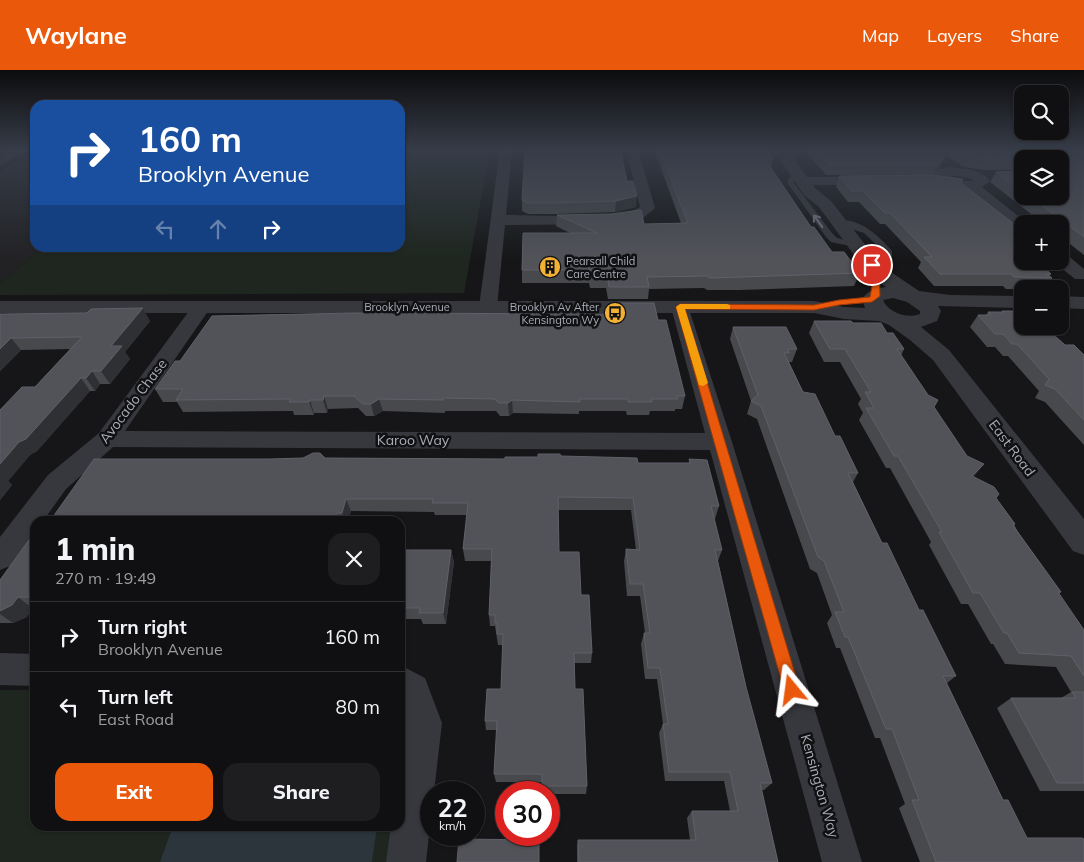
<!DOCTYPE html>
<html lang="en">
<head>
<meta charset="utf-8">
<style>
  :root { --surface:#101012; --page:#1e1e20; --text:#f1f3f6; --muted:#9c9d9f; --line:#303032; --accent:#ea580c }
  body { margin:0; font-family:Mulish,sans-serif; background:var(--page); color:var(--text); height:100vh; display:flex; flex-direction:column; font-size:19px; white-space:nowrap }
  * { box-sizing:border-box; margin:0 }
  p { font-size:16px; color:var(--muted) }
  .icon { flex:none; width:28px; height:28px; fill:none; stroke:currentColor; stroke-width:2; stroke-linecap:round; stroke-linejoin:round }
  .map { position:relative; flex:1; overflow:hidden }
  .panel { position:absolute; left:30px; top:446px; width:375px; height:315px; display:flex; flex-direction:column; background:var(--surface); border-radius:15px; box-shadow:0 1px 4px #0004,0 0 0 1px var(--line) }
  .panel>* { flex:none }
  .top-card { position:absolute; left:30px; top:30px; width:375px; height:152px; border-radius:15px; box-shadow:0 1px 4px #0004,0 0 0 1px var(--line); background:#1a4fa0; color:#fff; overflow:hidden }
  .fabs { position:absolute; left:1014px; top:15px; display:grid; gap:10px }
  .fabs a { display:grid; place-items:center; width:55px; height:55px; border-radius:10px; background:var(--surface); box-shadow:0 1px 4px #0004,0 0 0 1px var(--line); font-size:25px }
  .speed { position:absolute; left:420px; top:711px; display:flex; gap:10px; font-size:25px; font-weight:700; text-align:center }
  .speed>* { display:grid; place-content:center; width:65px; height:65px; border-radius:50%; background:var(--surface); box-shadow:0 1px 4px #0004,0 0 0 1px var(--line); line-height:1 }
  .speed small { font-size:12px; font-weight:400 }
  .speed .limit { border:8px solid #d22; background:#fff; color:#111 }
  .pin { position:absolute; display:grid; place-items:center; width:42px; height:42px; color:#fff; margin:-21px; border:2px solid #fff; border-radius:50%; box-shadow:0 1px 5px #0007 }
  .me { position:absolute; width:55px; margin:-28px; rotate:344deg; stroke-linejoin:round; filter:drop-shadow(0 0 4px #0008) }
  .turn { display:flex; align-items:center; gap:18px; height:105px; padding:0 25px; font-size:22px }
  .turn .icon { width:65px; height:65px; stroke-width:2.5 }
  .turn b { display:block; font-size:35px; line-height:42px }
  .lanes { display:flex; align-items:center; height:48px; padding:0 25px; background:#0003; justify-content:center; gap:25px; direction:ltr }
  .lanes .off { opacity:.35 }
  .round { display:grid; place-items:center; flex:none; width:52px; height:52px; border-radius:15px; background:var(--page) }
  .headline { display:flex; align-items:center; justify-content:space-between; height:85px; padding:0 25px }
  h1 { font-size:30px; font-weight:800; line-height:38px }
  .action { display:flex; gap:10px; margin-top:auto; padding:10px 25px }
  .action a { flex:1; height:58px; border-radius:15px; background:var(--accent); color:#fff; font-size:20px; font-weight:800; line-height:58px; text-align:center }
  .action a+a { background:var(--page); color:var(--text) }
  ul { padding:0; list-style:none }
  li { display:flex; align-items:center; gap:15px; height:70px; padding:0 25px; border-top:1px solid var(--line) }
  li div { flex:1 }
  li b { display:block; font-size:19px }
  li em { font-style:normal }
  header { display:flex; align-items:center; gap:30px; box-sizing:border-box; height:70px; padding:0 25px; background:var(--accent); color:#fff }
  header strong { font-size:24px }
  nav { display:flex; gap:28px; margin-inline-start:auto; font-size:18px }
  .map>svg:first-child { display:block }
</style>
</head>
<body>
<header>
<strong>Waylane</strong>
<nav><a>Map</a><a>Layers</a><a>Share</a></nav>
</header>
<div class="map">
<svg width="1084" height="792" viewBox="0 0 1084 792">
  <rect width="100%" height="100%" fill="#161618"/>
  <!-- built -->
  <path fill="#222225" d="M400,79H490L489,85H400Z
    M35,81V178H42L0,213V101Z"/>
  <!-- green -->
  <path fill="#1e261f" d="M400,85H489L464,223L0,225V213L42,178H400Z
    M0,620H35V756H397L392,792H0Z"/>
  <!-- water -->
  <path fill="#2c353c" d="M173,756H377L372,792H160Z"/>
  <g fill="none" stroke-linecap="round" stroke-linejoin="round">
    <!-- service -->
    <path fill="#37383d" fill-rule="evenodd" d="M795,104L800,105L793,112L832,163L837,168L860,174V178L831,172L826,167L787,112L789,108Z
      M836,150C860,148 878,165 892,181V187L875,197H869V193L884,186L885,183L864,163L836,154Z"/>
    <!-- minor -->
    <path fill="#37383d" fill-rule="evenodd" d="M14,79H30L0,96V87Z
      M500,79H512L506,145C533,145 622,150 640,137L626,79H638L655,138L642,149L610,154L505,155L497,237L495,241L488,243L481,241L479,237Z
      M949,97C964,99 980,98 990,111L982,117L1028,154H1022V162L1016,160L968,120L951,117L935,107L877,109L879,111L877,114L872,115H802L795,111L802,107H849L847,105L849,102L854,101L940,99ZM949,105L969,108L974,111H962Z
      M1060,183L1066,184L1084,199V209H1075L1054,192L1060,191Z
      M202,231L209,233L211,237L125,361L705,363L671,237L673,233L680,231L687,233L732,372L862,792H822L710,380L113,377L66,419L43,451H35V462L10,496L0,500V467L48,405L99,363L195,233Z
      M0,583L35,584V616L0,615Z
      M400,595L425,608L442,653L434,722H431V747L426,792H386L391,756H400V696L406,653L400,633Z"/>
    <!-- tertiary -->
    <path fill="#37383d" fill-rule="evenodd" d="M790,83L795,84L797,87L795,91L816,119L831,131L882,196L919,221L951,225L1022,226V238L938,236L941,241L937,251L921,257L949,280L1084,449V485L1073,481L933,290L910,270L889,255L879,251L844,249L814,243H0V231H814L844,237L865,238L862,229C868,220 876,218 886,217L868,204L819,137L804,125L781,91L785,84ZM893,228L907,232L920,241V244C908,249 888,243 883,230Z
      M1060,226L1084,227V239L1060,238Z"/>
  </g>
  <!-- wall -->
  <path fill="#47494d" d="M654,79H767L773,88L771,97L811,157L832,182L860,203L854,216L739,220H707L704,218L649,219L648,229H608L606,218H590L589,213H522V200L570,163L556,156L557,145L644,154L681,153Z
    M809,79H1084V185L1060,166V154H1044L990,112L996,102L1022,101V126H1060V89H1022V100H985L964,97L938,80L936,79L940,97L934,104L826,105L808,84Z
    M839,106L961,113L1018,157L1017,159L1022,191L1051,204L1049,206L1052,208L1045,219H1006L1003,216H934L918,198L921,192L885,154H880L859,132H848L836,117Z
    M627,111L636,137L615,142L556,144H528L522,141V130Z
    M611,233L658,250L685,326L682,339H675V341H650L649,345H627L626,341H579V344L513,343L509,346H500L496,341H445V343L383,341L374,346H366L358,338L328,339L327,343H314V345H294L293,341L183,342L177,332H163L155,319L180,291L610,244Z
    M1002,241L1065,275L1084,285V375L1045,332L1035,328L1039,321L1008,286H1003L995,277H987L970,257L978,245H986L988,242H1001Z
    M0,244L150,251L125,282L130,289L110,314H100L95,321H90L37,381L30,385L8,411L12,415L0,430V340L35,317L70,279L21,280L0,301Z
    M814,251L853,253L887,263L904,279L901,286L934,337L974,407L996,428L1015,454L1014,455L1017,461L1061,522L1059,524L1084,560V721H1040L997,638L1011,628H1061L1071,622L1056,597L1005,594L993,574H991L968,534H961L929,475L931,472L890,398H886L859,350L863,343L858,334L861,329L840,292H824L809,263Z
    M733,257L797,279L792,292H789L803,322L835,366L858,403L853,412L882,473L956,606L947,613L1003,730L1027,768L1084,792H920L899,738L905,734L880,668H875L840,578H836L827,553L832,545L817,503L810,499L757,349L747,344L751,331L730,269Z
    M561,386L638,393H689V389L719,436L715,449H714L722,480L718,491L746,617L772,713L764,720H762L778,792H577V776L578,770H690L687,748L692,741H730L724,711H665L659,663L663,654L657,609H645L641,574L644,563H645L640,526H627L624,491L626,479L636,480L631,440H558L559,482L581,525L592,583L591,593H574L575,619L587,716L586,724H549V722H542V712H496L494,704L497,660H486L485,651L501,619L503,575H498L495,556H490L489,545L491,491H465L463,479L467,445H435L434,442L351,441L348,451H50L270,389L325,388L505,389Z
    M35,463V538H32L27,547L13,553H0V510Z
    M400,480H451L454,492L446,554H423L421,549H400Z"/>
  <!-- shaded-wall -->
  <path fill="#2f3033" d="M0,79H6L0,82Z
    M945,87L940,97L934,104L939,94Z
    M637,126L636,137L615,142L616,131Z
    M143,238L150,251L125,282L130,289L110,314L101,301L111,276Z
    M11,268L21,280L0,301V279Z
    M92,301L100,314L95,321L86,308Z
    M81,308L90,321L37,381L30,385L8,411L12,415L0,430V394L19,372Z
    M324,326L328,339L327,343L323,330Z
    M379,329L383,341L374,346L371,334Z
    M310,330L314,343V345L309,332Z
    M512,330L513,343L509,346L508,333Z
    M984,394L974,407L972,406Z
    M346,429L351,441L348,451H345L342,443Z
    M337,443L340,451H334Z
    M451,480L454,492L446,554L443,543Z
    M18,527L32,538L27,547L13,553L0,544V541Z"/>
  <!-- building -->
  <path fill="#525359" stroke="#5f6168" d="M525,79H620L627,111H633L637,126L616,131L556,133H528L522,130Z
    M659,79H767L773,88H764L811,157H814L832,182H844L860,203L742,207L710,208L707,206L647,207L649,217H609L607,205H591L590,200H522L523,163H597L557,145L611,144L641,140L644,154L688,153Z
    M816,79H935L945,87L939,94L829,95Z
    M957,79H1063L1084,92V167L1029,126H1060V89L990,90L969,87Z
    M1022,101V121L996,102Z
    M932,105L963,109L961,113L1018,157H1015L1022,165V191H1037L1051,204H1047L1052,208L1014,207L1011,204H940L924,187H932L890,143H885L863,121H852L839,106Z
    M611,233H654L658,250H666L685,326H677L678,329H651L652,332H628V329H579L580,332L512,330L508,333H499L495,329L443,328V330L379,329L371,334H363L354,326H324L323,330H310L309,332H289L291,329L176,330L183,319H155L175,291H180L212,246L354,243L613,244Z
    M143,238L111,276H122L101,301H92L86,308H81L26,369L19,372L0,394V340L22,317H35L82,267L11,268L0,279V244L87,243L91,239Z
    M1002,241H1022V256H1044L1065,275H1074L1084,285V350L1055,319L1045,315L1049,309L1017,274H1012L1003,264H995L978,245H991L988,242H1003Z
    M814,251H851L853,253H881L887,263H893L904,279H897L928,325L938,330L934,337L967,386L984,394L972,406L994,417L999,424L996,428L1015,454H1013L1017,461L1061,522H1058L1084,560V606L1071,586L1019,583L1007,563H1004L980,523H973L939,462H942L898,386H894L866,338H874L865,322H871L845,279H830Z
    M733,257H786L797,279H788L789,283H784L803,322L815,324L835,366H840L858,403H848L882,473H887L919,540H923L956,606H943L1003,730H1008L1027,768H1083L1084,771V792H936L912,730H919L892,659H886L848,567H845L835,542H844L824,491L818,487L761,336L751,331L758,325Z
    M313,383H320L325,388L505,389V387H538V384H560L561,386L637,388L638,393H690L689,389L707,390L719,436H711L722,480H715L746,617L772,713H760L778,792H579L578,770H696L692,741H738L730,702H669L663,654H668L660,598H648L644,563H650L643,514H630L626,479L640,480L633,428L558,427L559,482H579L581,525H589L592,583H574L575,619H583L587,716H542V704H494L497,651H485L487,619H501L503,564H497V553H495V545H489L492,479H463L468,433H432L433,429H346L342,443H337L334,451H50L94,389H270L303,388Z
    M34,463H35V527H18L12,535L0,541V510Z
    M400,480H451L443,543H419L420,538H400Z
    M1072,622H1084V713H1057L1011,628H1076Z
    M459,769L539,770V792H457Z"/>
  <!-- one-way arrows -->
  <defs><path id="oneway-shaft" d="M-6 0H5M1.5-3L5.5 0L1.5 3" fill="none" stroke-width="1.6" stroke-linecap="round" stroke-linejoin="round" transform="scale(1.25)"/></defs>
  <use stroke="#757881" href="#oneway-shaft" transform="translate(818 151) rotate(-126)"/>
  <!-- sky -->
  <linearGradient id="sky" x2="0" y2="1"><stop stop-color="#0c0c0d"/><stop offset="0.42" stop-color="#363c48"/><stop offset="1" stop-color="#363c48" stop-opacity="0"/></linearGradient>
  <rect width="1084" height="190" fill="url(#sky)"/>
  <!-- route -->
  <path fill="#ea580c" stroke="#983908" d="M870,194H875L879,200L880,226L872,232L839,235L814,240L685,239L800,620L797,626L792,628L786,626L784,620L676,237L680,234L814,235L839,230L870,227L872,216Z"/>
  <!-- slow -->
  <path fill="#f59e0b" d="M727,234L730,235V239H685L708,313L703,316L699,315L676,237L680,234Z"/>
  <!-- icons -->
  <defs>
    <g id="building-disc" transform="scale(1.125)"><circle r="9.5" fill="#f2b134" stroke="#111113"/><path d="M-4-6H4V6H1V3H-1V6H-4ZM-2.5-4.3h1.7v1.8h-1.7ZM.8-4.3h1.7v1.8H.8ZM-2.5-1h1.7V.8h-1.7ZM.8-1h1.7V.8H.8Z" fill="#111"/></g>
    <g id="bus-disc" transform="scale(1.125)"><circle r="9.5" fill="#f2b134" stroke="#111113"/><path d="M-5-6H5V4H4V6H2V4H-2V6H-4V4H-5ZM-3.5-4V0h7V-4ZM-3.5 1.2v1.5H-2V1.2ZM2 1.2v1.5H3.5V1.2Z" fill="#111"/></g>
  </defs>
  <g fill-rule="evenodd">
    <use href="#building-disc" x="550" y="197"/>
    <use href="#bus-disc" x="615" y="243"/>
  </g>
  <g text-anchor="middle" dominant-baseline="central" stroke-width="5" stroke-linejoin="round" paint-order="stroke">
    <!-- far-poi labels -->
    <g font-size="11" fill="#a8adb8" stroke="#111113" text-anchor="start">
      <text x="566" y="191">Pearsall Child<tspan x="566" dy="13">Care Centre</tspan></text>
      <text x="599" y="237" text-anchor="end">Brooklyn Av After<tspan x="599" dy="13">Kensington Wy</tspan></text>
    </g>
    <!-- far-street labels -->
    <g font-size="11" fill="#a8adb8" stroke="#111113">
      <text x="407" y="237">Brooklyn Avenue</text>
    </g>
    <!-- street labels -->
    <g font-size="14" fill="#a8adb8" stroke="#111113">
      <text transform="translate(133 331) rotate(-53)">Avocado Chase</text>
      <text x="413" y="370">Karoo Way</text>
      <text transform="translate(1012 378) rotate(53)">East Road</text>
      <text transform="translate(820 716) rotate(74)">Kensington Way</text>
    </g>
  </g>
</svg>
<div class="fabs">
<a><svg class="icon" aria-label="search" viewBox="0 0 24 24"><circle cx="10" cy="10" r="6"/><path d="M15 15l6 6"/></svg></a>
<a><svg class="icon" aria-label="layers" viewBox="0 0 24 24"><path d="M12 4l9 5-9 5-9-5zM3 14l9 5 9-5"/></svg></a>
<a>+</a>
<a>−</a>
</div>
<div class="speed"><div>22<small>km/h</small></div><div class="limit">30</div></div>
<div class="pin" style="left:872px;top:195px;background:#d93025"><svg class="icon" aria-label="arrive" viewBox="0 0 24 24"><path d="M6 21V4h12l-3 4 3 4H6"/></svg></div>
<svg class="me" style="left:792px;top:620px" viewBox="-20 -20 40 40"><path d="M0-17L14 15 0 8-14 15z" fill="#ea580c" stroke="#fff" stroke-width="4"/></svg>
<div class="top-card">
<div class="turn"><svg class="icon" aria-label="right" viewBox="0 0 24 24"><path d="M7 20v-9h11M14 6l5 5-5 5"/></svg><div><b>160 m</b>Brooklyn Avenue</div></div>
<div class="lanes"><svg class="icon off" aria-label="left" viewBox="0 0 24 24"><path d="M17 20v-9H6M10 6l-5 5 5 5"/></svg><svg class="icon off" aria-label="ahead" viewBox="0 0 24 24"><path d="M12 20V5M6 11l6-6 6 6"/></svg><svg class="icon" aria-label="right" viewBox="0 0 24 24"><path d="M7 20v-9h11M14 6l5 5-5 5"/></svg></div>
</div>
<section class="panel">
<div class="headline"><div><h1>1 min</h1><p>270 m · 19:49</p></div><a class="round"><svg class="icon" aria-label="close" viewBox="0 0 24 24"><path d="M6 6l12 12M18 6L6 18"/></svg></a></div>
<ul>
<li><svg class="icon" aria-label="right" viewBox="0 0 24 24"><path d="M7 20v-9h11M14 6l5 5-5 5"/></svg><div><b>Turn right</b><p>Brooklyn Avenue</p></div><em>160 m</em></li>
<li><svg class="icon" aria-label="left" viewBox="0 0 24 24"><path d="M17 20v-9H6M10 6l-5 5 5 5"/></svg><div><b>Turn left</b><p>East Road</p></div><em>80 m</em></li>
</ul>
<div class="action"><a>Exit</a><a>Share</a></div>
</section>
</div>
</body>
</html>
